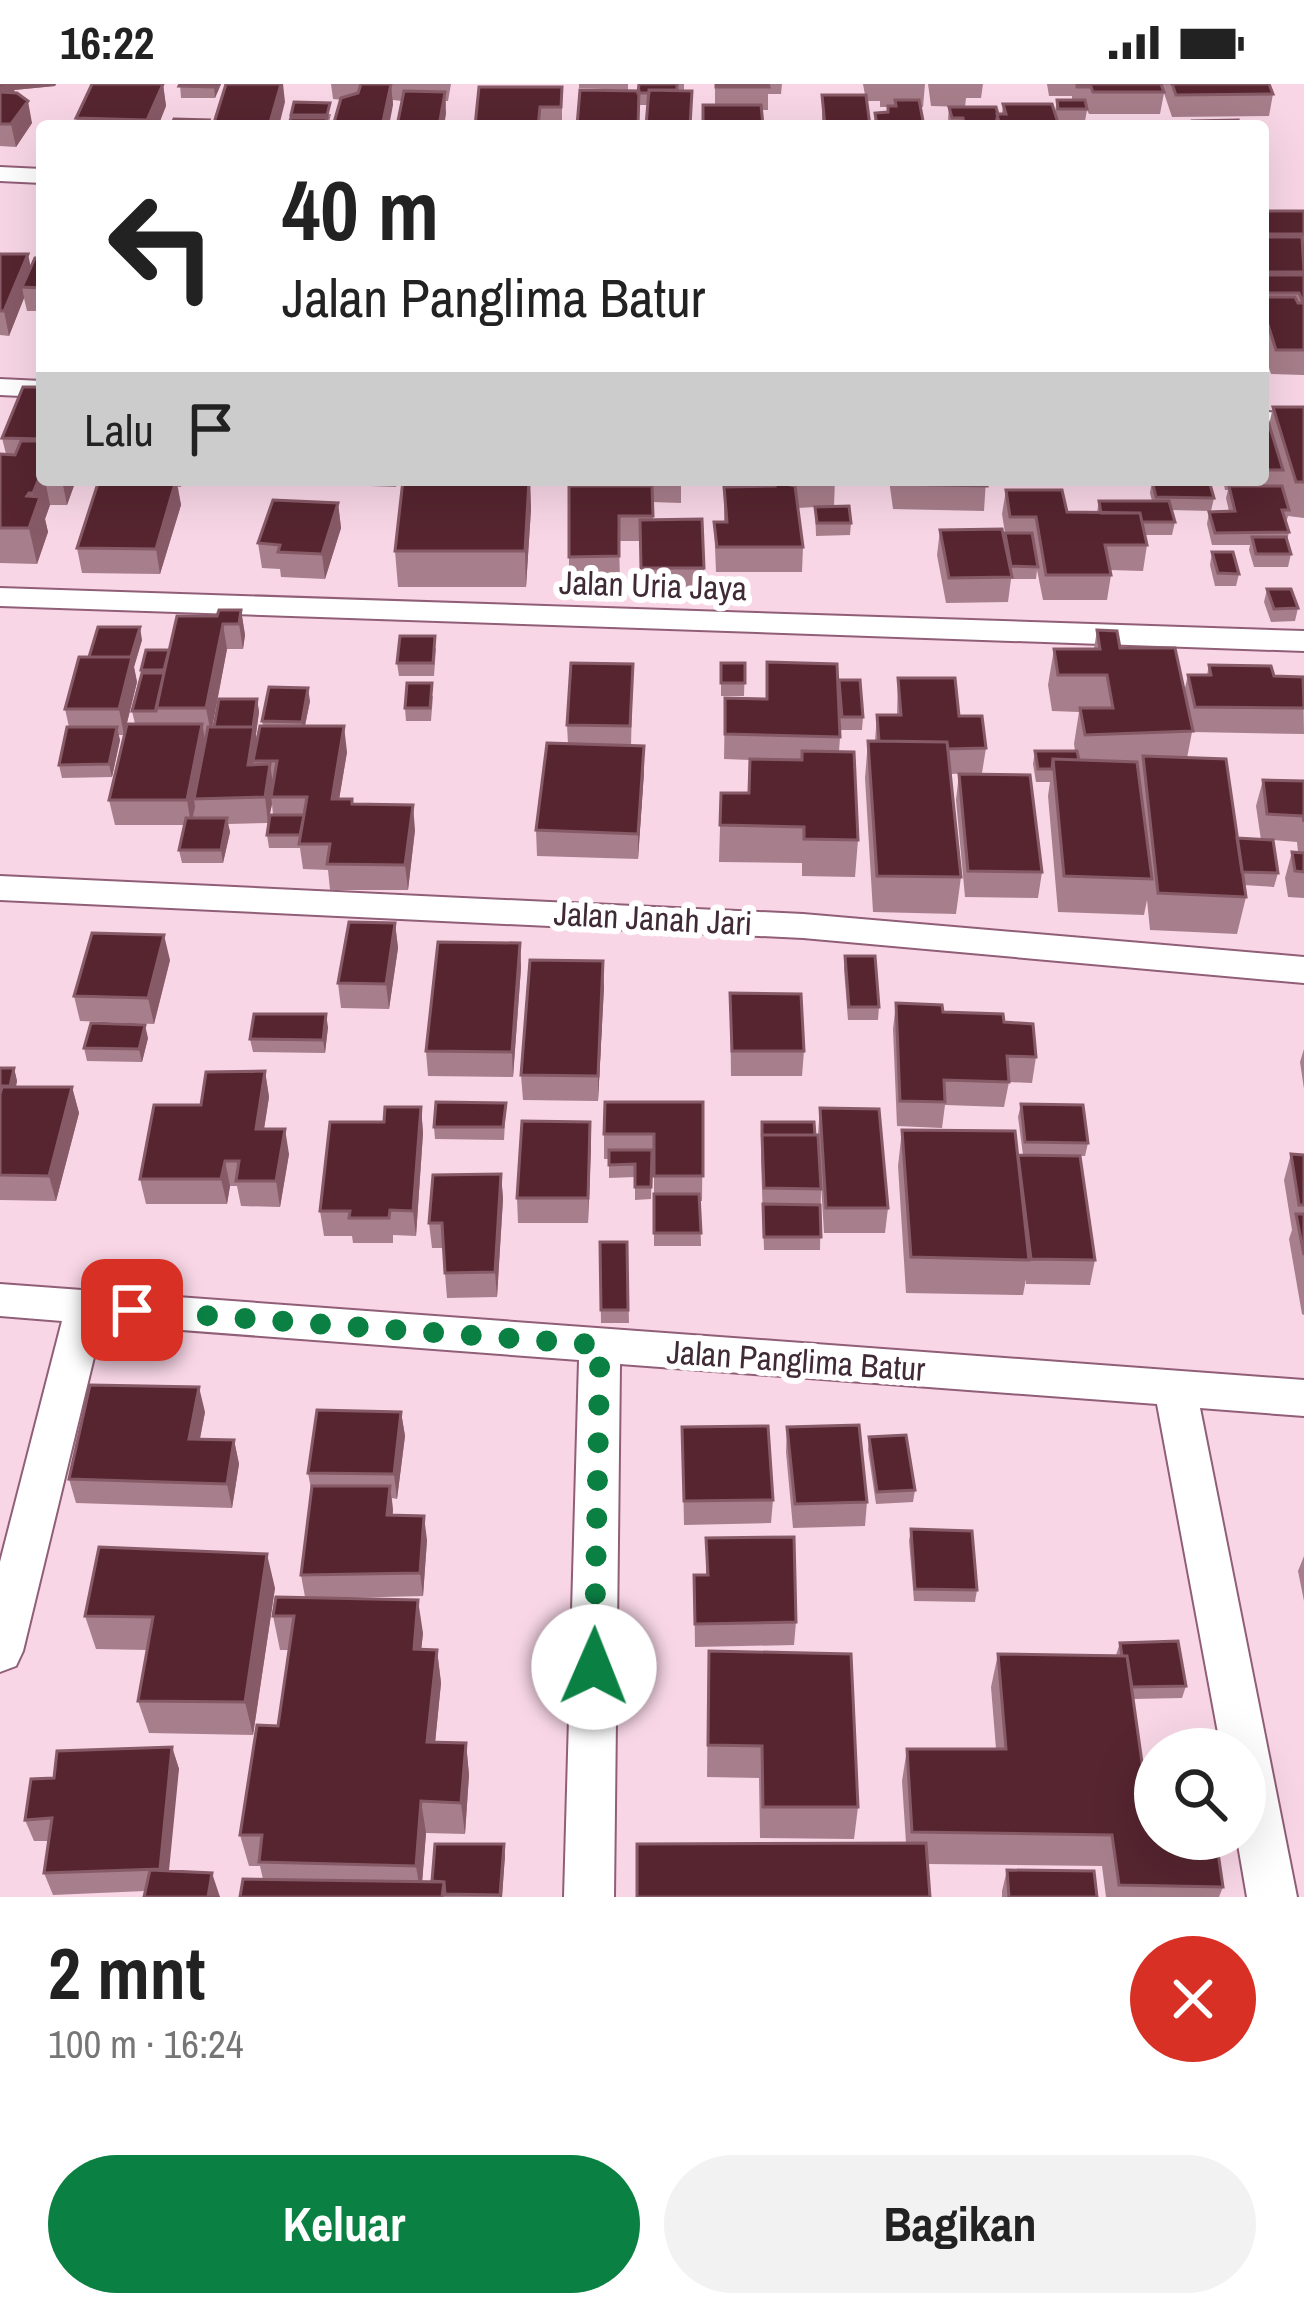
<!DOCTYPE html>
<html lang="id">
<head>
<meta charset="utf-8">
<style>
  :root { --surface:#fff; --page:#f2f2f2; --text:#222; --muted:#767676; --accent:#0b8043 }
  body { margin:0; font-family:"Archivo Narrow",sans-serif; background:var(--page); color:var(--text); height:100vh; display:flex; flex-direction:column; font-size:45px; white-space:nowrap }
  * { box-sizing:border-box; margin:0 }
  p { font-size:39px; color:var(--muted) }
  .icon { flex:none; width:66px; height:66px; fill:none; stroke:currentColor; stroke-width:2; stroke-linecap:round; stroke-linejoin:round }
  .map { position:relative; height:1813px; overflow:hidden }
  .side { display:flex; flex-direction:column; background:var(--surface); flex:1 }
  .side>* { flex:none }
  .top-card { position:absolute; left:36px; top:36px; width:1233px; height:366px; border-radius:12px; box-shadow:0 12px 48px #0002; background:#fff; color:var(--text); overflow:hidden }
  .tools { position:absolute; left:1134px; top:1644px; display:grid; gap:24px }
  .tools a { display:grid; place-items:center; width:132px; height:132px; border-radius:50%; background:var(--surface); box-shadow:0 12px 48px #0002; font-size:60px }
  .pin { position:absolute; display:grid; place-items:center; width:102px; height:102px; color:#fff; margin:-51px; border-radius:24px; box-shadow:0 6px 18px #0006 }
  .me { position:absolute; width:132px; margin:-66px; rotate:1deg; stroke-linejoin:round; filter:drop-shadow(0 0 9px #0008) }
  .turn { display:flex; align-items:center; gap:42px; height:252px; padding:0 48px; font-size:54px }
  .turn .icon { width:156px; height:156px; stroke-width:2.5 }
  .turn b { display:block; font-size:84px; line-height:102px }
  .then { display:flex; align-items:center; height:114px; padding:0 48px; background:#0003; gap:24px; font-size:45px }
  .round { display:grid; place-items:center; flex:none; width:126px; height:126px; border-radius:63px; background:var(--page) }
  .overview { display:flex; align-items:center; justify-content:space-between; height:204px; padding:0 48px }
  h1 { font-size:72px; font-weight:800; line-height:90px }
  .primary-button { display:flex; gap:24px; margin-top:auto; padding:24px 48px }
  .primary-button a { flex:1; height:138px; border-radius:72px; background:var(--accent); color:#fff; font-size:48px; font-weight:800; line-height:138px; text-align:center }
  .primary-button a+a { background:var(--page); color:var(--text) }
  .status { display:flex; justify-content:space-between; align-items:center; height:84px; padding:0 60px; background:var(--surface); direction:ltr }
  .status svg { height:33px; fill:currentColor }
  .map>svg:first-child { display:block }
</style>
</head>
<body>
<div class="status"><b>16:22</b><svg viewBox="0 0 49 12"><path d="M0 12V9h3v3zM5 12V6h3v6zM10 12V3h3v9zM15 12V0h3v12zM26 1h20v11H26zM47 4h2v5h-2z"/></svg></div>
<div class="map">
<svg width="1304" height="1813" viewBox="0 0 1304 1813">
  <rect width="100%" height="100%" fill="#f8d6e6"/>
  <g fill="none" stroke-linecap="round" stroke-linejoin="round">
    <!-- minor casing -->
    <g stroke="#905e77" stroke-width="4">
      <path id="minor" d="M0,83L42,85V99L0,97Z
        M0,295L42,297V313L0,311Z
        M1263,328L1304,329V345L1263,344Z
        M0,504L1304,547V567L0,522Z
        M0,792L803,830L1304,873V899L803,854L0,816Z
        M0,1200L1304,1296V1332L1200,1324L1297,1813H1247L1237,1755H1245V1665H1221L1157,1320L620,1280L614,1813H564L579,1276L102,1240L23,1567L16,1582L0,1588V1478L62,1237L0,1232Z"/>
    </g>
    <!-- minor -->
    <use href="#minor" fill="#fff" fill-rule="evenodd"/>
  </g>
  <!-- wall -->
  <path fill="#a77e8b" d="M0,0H56L55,2L14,6L32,39L16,63L0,62Z
    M163,0L166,22L158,42H78L76,34Z
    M180,0H221L215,14H181Z
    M331,0H451L448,17H446L444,42H397L402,17L393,16V21L333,15Z
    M579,0H628V6L579,4Z
    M639,0H684V6L678,7H692L691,42H646L648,21H639V42H577L638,7Z
    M715,0H782L781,10H768V26H762L763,42H702L703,21H715Z
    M863,0H925L923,23H920L924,42H874L875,29L887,28L888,23H880V17H867L870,42H822V11H865Z
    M928,0H983L981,14H966L965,23L931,22Z
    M1047,0H1269L1273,10L1269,32L1172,33L1164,9L1160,30H1089L1087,26L1085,37L1058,36L1059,42H950L948,35L949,23L1002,30L1003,20L1055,28L1057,16H1072V12H1049Z
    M562,3V42H475Z
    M331,30L328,42H288L291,31Z
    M1263,127H1304V291L1271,290L1263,265Z
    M0,170L31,184L42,174V237L40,227H27L24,214L9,252L0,251Z
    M42,303V396H76L67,421H50L45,435L48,448L37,480L0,479V370H6L2,354Z
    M1263,321L1269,341L1273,323H1304V434L1288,432L1286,439L1289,448L1287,457L1291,470L1288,483H1254L1249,466L1250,461H1212L1207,440L1209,428L1229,427L1226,414L1228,406H1225L1223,396H1263Z
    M99,396H183L181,403H178L181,421L160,490L82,489L77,464Z
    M184,396H256L255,401H185Z
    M317,396H398L396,403L318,400Z
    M530,396L531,425L526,503H398L395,467Z
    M579,396H681V419L652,418L653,436L704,484V509H641V457H619L620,497L569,498V473Z
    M734,396H835L834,422L851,439L850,451L816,452L815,423L798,424L803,463L802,488H716L714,438H724V403L735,402Z
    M889,396H986L984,427L893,425Z
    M1152,396L1214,414L1211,427L1172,426L1175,438L1172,451H1145L1147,461L1143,487L1110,486L1111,491L1107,516H1043L1037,486L1036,495H1011L1008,518L946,519L937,471L940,446L1004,457L1005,449L1002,430L1006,406L1067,428H1097L1099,417H1152L1150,409Z
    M338,419L341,444L325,495L281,493L280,485L262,484L258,459Z
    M1212,468L1239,490L1236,502H1215L1210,481Z
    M1267,505L1298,524L1295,537L1271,538L1264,518Z
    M241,526L245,551L243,565H227L212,643L257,615L259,628L256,650L257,657L263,642L262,637L310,617L305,642L347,668L339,715L415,746L408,806H330L328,786L303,785L300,764H269L267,751L273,731L272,720L268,739L228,740L230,748L223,779H182L179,766L185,741H115L109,716L135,640L132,627L142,591L141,586L217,532Z
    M1097,546L1184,608L1188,591H1207L1209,581L1274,592L1303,593L1304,650L1192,648L1187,674L1237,754L1261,756L1256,722L1263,696L1304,697V814L1288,813L1285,794L1292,768H1298L1297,758L1273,756L1278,789L1274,803L1244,801L1246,813L1237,850L1150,846L1147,816L1144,831L1058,828L1048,712L1050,698H1036L1033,680L1035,667H1075L1074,660L1079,628L1052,627L1048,601L1054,565H1094Z
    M142,556L134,583L137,598L124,651H118L120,656L112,693L62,694L59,681L69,643L65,625L89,573Z
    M436,564L434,592H399L397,579Z
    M767,578L840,653L839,668L858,756L855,793L802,792V779L719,778L721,709H748L750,676L724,675L725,614L766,615Z
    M721,579H745L744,612H721Z
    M633,580L631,662L644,688L638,775L537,772L536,746L568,660L567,641Z
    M898,594L959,632L986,664L982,689L950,690L961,793L956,830L873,828L865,694L868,657H875L877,631H897Z
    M839,596L863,633L862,646H841Z
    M433,612L431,637H406L405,624Z
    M959,690L1042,788L1038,814L965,813L956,716Z
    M395,839L398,864L389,925L341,924L338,899Z
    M520,859L521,884L513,993L428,992L426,967Z
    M845,872L879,923L878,936H848L844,885Z
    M170,876L154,940L80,937L74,912Z
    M604,903L598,1017L523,1016L521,991Z
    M730,909L804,967L802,992H731Z
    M896,919L1004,938L1036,973L1032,999L1009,998L1004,1023L945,1021L942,1044L897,1042L893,945Z
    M328,943L325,969L253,968L250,955Z
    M148,954L142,978L87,977L84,964Z
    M1304,965V1005L1300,978Z
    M0,984H14L17,997L16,1003H72L79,1029L56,1117L0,1116Z
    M265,987L269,1013L264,1045L289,1070L280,1123L241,1122L237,1102H230L227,1120H146L140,1095L201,1021Z
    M703,1018L702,1117H700L701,1162H654V1075H652L651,1115L635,1116V1093L609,1094V1075H604V1050Z
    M506,1019L504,1056L435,1055L434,1043Z
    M1021,1020L1088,1059L1085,1072L1023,1071L1018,1033Z
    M421,1023L423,1049L416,1152L393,1151V1159H353L352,1152H324L320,1127L384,1038Z
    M820,1024L888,1124L885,1149H824L818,1050Z
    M590,1038L588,1139H518L517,1114Z
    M762,1038L821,1105L820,1166H764L761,1076Z
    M902,1046L1018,1071L1095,1176L1090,1201L1026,1200V1195L1023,1211L906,1209L898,1082Z
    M1291,1070L1304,1071V1231L1302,1230L1289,1155L1292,1146L1284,1096Z
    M501,1090L503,1115L497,1213L447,1214L443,1164H432L429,1139Z
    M600,1158H627L629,1239H601Z
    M205,1328L200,1355L234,1356L239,1380L232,1424L76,1419L69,1395Z
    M401,1328L405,1352L397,1415L392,1414L393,1432L427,1456L423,1512L344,1514L423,1549L421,1565L437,1566L441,1599L435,1658L466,1659L469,1691L465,1750L426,1749L422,1797H432L505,1771L502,1813H240L263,1795L260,1782H249L240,1751L278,1642L289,1566H280L273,1532L305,1513L301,1491L311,1405L308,1389Z
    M682,1343L773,1416L771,1439L684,1441Z
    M787,1343L867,1418L865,1442L793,1444L786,1368Z
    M869,1353L915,1406L913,1418L876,1420L868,1366Z
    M911,1445L977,1506L975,1518L914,1517L909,1457Z
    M706,1454L796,1538L794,1561L695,1563L694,1491H706Z
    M1304,1472V1517L1298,1487Z
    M275,1504L253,1651L149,1649L138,1617L147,1566L96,1565L85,1532Z
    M1120,1559L1186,1602L1182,1614L1133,1615L1150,1735L1223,1803L1219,1813H1106L1102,1782L928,1780L906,1759L902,1697L907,1665H996L991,1603L998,1570L1116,1571Z
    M708,1600L858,1723L854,1755L760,1754L759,1694L707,1693Z
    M172,1663L179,1685L145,1807L53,1811L44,1789L49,1757H34L25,1736L54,1694Z
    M1007,1786L1097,1813H1002V1807Z"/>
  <!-- shaded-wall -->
  <path fill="#875a67" d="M0,0H56L55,2L14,6L15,12L5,31Z
    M163,0L166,22L158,42H148L147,36Z
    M215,0H221L215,14L214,3Z
    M281,0H283L285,18L279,42H269Z
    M391,0L393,21L389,42H382Z
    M445,8L446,30L444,42H439Z
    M28,17L32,39L16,63L11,40Z
    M28,170L33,194L22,203L24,214L9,252L4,227Z
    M42,387V396H45L50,421L45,435L48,448L37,480L29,444L27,412L29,409L34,430L37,423L33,409Z
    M62,396H76L67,421Z
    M176,396L181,421L160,490L156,465Z
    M530,396L531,425L526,503L525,467Z
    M338,419L341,444L325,495L322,470Z
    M241,526L245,551L243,565L239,540Z
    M223,540L227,565L211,650L206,624Z
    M140,543L142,556L134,583L137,598L124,651L119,625Z
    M308,604L310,617L303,651L302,638Z
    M257,615L259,628L256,650L258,668L253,677L255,689L248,681Z
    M202,640L207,665L194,715L195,723L191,741L187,716Z
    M344,642L347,668L335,740L332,715Z
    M117,643L120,656L112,693L109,680Z
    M644,662V688L638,775V750Z
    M270,680L274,706L271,713L272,720L268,739L265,713Z
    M413,721L415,746L408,806L405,781Z
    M227,734L230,748L223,779L221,766Z
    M395,839L398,864L389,925L386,900Z
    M164,851L170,876L154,940L148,914Z
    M520,859L521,884L513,993L512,968Z
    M603,877L604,903L598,1017V992Z
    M326,930L328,943L325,969L323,956Z
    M145,941L148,954L142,978L139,965Z
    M14,984L17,997L13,1015L10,1002Z
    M265,987L269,1013L260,1070L256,1045Z
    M72,1003L79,1029L56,1117L49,1092Z
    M421,1023L423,1049L416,1152L413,1127Z
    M590,1038L591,1063L588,1139V1114Z
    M285,1045L289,1070L280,1123L276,1097Z
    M225,1077L230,1102L227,1120L221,1095Z
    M501,1090L503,1115L497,1213L495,1188Z
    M199,1303L205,1328L195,1379L189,1355Z
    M401,1328L405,1352L397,1415L394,1390Z
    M234,1356L239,1380L232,1424L227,1400Z
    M390,1402L393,1426L390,1455L387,1431Z
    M424,1432L427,1456L423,1512L420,1489Z
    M267,1470L275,1504L253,1651L245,1618Z
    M418,1516L423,1549L418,1598L414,1565Z
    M437,1566L441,1599L432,1690L427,1658Z
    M466,1659L469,1691L465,1750L461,1719Z
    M172,1663L179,1685L167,1807L160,1785Z
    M421,1717L426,1749L421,1813L416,1782Z
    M504,1760L505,1771L502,1813H500Z
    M212,1789L220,1813H208Z"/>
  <!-- building -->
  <path fill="#562530" stroke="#875a67" stroke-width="3" d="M0,0H5L0,8L17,9L28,17L11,40H0Z
    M92,0H163L147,36L76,34Z
    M180,0H215L214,3L179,2Z
    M226,0H281L269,42H213Z
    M361,0H391L382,42H333L341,14L358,9Z
    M639,0H677V6H649V9H638Z
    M716,0H768L769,3H716Z
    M1077,0H1161L1164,8H1093L1091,3H1077Z
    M1172,0H1269L1273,10L1176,11Z
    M479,3H562L561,23H540L538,42H475Z
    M580,6L639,7L638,42H577Z
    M649,6L692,7L690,42H646Z
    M404,7L445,8L439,42H397Z
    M822,11H866L870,42H825Z
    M895,16H919L924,42H877L875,29L888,28V22H896Z
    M1057,16H1085L1087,25H1058Z
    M294,18L330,19L327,31H291Z
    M1003,20H1052L1059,42H1000L997,30H1006Z
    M703,21H761L763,41L703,42Z
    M949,23H996L998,30L996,39H964L963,34H952Z
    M291,34H327L325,42H288Z
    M174,35L209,36L206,42H171Z
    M1238,36L1237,42H1191L1192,37Z
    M1263,127H1304V150H1263Z
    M1263,153H1302L1304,188H1263Z
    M0,170H28L4,227H0Z
    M35,174H42V204L22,203Z
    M1263,191H1304V216H1302L1299,209H1263Z
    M1263,213H1295L1298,219H1304V266H1276L1263,225Z
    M23,303H42V355L2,354Z
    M1263,321L1283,386H1263Z
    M1273,323H1304V398H1296Z
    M21,357H42V387L33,409H29L27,412L40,413L29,444H0V370L15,371Z
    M99,396H176L156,465L77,464Z
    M403,396H529L525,467H395Z
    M774,396H835L836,398L782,399L795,402L803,463H717L714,438H727L724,403L775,402Z
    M895,396H986L987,402L895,400Z
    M1152,396L1209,397L1214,414L1156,413Z
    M569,402H652L653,432H619V472L569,473Z
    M1229,402H1282L1289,426H1282L1289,448L1215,449L1209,428L1235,427Z
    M1006,406H1062L1067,428L1140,429L1147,461H1105L1111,491H1046L1036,433H1010Z
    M273,416L338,419L322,470L278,468L280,461L258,459Z
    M1099,417H1169L1175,438H1142L1140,429H1101Z
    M849,422L851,439H817L815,423Z
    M702,435L704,484H641L640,436Z
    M1002,445L1012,493L949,494L940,446Z
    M1005,449H1032L1038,483L1011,482Z
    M1252,453H1286L1291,470H1256Z
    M1212,468H1233L1239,490L1218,489Z
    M1267,505H1291L1298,524L1274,525Z
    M219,526H241L239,540H223L206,624H156L177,532H217Z
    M98,543H140L131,573H89Z
    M1097,546L1117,547L1120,564H1175L1193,647L1085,651L1080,624H1113L1107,591H1058L1054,565H1100Z
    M400,552H435L433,579H397Z
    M146,566H169L164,586H141Z
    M79,573H132L119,625H65Z
    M767,578L837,580L840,653L725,650V614L767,615Z
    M571,579L633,580L630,642L567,641Z
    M721,579H745V599H721Z
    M1209,581L1271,582L1274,592L1303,593L1304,624L1195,623L1188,591H1211Z
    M142,589H164L156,627H132Z
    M898,594H955L959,632H982L986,664L948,665L947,658L879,657L877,631H901Z
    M839,596H860L863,633H842Z
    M407,599H432L430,624H405Z
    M269,603L308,604L302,638L262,637Z
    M219,615H257L253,643H214Z
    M127,640H202L187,716H109Z
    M260,642H344L332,715H352V720L413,721L405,781L327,780L330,760H299L307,713H271L277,677H253Z
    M67,643H117L109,680L59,681Z
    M208,643H254L248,681L270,680L265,713L194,715Z
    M868,657L947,658L961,793L877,792Z
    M547,659L644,662L638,750L536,746Z
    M802,667L854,668L858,756L804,755V743L720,741L721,709H749L750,675L802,676Z
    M1035,667H1077L1079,676L1053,675L1052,685H1038Z
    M1143,672L1226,675L1246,813L1158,809Z
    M1053,675L1137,678L1152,795L1064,792Z
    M959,690L1030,691L1042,788L968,787Z
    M1263,696L1304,697V738L1303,732L1267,730Z
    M270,731H304L300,751H267Z
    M186,734H227L221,766H179Z
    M1237,754L1273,756L1278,789L1242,788Z
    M1292,768L1304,769V788L1295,787Z
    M349,838L395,839L386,900L338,899Z
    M92,849L164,851L148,914L74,912Z
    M438,858L520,859L512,968L426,967Z
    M845,872H875L879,923H849Z
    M530,876L603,877L598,992L521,991Z
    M730,909L801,910L804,967H732Z
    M896,919L942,921L943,928L1003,930L1004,938L1033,940L1036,973L1007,972L1009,998L944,996L945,1018L900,1017Z
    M254,930H326L323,956L250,955Z
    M91,939L145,941L139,965L84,964Z
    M0,984H14L10,1002H0Z
    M265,987L256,1045H285L276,1097H236L239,1077H225L221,1095H140L154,1021H201L206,988Z
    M2,1003H72L49,1092L0,1091V1010Z
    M436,1018L506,1019L503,1043H434Z
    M605,1018H703V1092H654V1050H604Z
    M1021,1020L1083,1021L1088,1059L1025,1058Z
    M385,1023H421L413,1127L390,1126L389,1134H349L350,1127H320L330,1038H384Z
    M820,1024L879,1025L888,1124H826Z
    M522,1037L590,1038L588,1114H517Z
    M762,1038H814L815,1051H762Z
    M902,1046L1015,1047L1029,1176L911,1173Z
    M762,1051H818L821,1105L764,1104Z
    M609,1066H652L651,1103H635V1080L609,1081Z
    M1291,1070L1304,1071V1121H1299Z
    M1018,1071L1080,1072L1095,1176L1031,1175Z
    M501,1090L495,1188L445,1189L442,1139H429L433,1091Z
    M654,1110H699L701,1149H654Z
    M763,1120L820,1121L821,1153H764Z
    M1296,1130H1304V1171Z
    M600,1158H627L628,1226H601Z
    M90,1301L199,1303L189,1355L234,1356L227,1400L69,1395Z
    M317,1326L401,1328L394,1390L308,1389Z
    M859,1341L867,1418L795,1420L787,1343Z
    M768,1342L773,1416L684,1417L682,1343Z
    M906,1351L915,1406L877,1408L869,1353Z
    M312,1402H390L387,1431L424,1432L420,1489L301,1491Z
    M911,1445L972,1447L977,1506L915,1505Z
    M794,1453L796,1538L695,1540L694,1491H708L706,1454Z
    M99,1463L267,1470L245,1618L138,1617L153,1533L85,1532Z
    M276,1513L418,1516L414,1565L437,1566L427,1658L466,1659L461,1719L421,1717L416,1782L259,1778L262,1751H240L257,1641L278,1642L294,1532H273Z
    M1178,1557L1186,1602L1132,1603L1127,1572H1122L1120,1559Z
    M709,1567L851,1570L858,1723H763L762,1662L708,1661Z
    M998,1570L1127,1572L1150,1735H1155V1755H1216L1223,1803L1119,1801L1112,1751L912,1748L907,1665H1006Z
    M172,1663L160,1785L44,1789L52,1734L25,1736L31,1695L54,1694L57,1667Z
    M926,1759L930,1813H637V1760Z
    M435,1760H504L500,1811L445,1810L444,1798L432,1797Z
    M150,1786L212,1789L208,1813H144Z
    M1007,1786L1094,1787L1097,1813H1009Z
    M243,1795L444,1798L442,1813H240Z"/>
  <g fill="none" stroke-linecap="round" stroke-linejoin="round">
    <!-- route -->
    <path stroke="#0b8043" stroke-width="21" stroke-dasharray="0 37.8" d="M132,1226L600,1261L594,1583"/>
  </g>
  <g text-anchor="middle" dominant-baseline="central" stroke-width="12" stroke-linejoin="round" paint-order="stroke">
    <!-- street labels -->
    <g font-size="33" fill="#402a35" stroke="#fff">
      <text transform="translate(653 501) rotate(2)">Jalan Uria Jaya</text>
      <text transform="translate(653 834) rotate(3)">Jalan Janah Jari</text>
      <text transform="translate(796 1276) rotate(4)">Jalan Panglima Batur</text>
    </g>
  </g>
</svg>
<div class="tools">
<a><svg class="icon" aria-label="search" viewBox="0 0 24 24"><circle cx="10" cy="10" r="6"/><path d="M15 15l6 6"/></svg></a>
</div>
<div class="pin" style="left:132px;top:1226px;background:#d93025"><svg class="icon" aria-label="arrive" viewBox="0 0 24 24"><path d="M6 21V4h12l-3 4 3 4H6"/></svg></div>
<svg class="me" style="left:594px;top:1583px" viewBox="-20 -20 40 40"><circle r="19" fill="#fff"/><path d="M0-13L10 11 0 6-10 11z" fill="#0b8043"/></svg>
<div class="top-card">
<div class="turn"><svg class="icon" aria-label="left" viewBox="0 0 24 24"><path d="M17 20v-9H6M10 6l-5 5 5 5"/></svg><div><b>40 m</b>Jalan Panglima Batur</div></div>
<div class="then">Lalu<svg class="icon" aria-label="arrive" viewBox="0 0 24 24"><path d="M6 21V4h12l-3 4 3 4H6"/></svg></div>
</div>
</div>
<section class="side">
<div class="overview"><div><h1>2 mnt</h1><p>100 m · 16:24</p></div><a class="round" style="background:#d93025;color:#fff"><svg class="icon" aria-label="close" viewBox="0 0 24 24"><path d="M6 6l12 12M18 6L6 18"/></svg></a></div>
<div class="primary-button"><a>Keluar</a><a>Bagikan</a></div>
</section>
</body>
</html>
